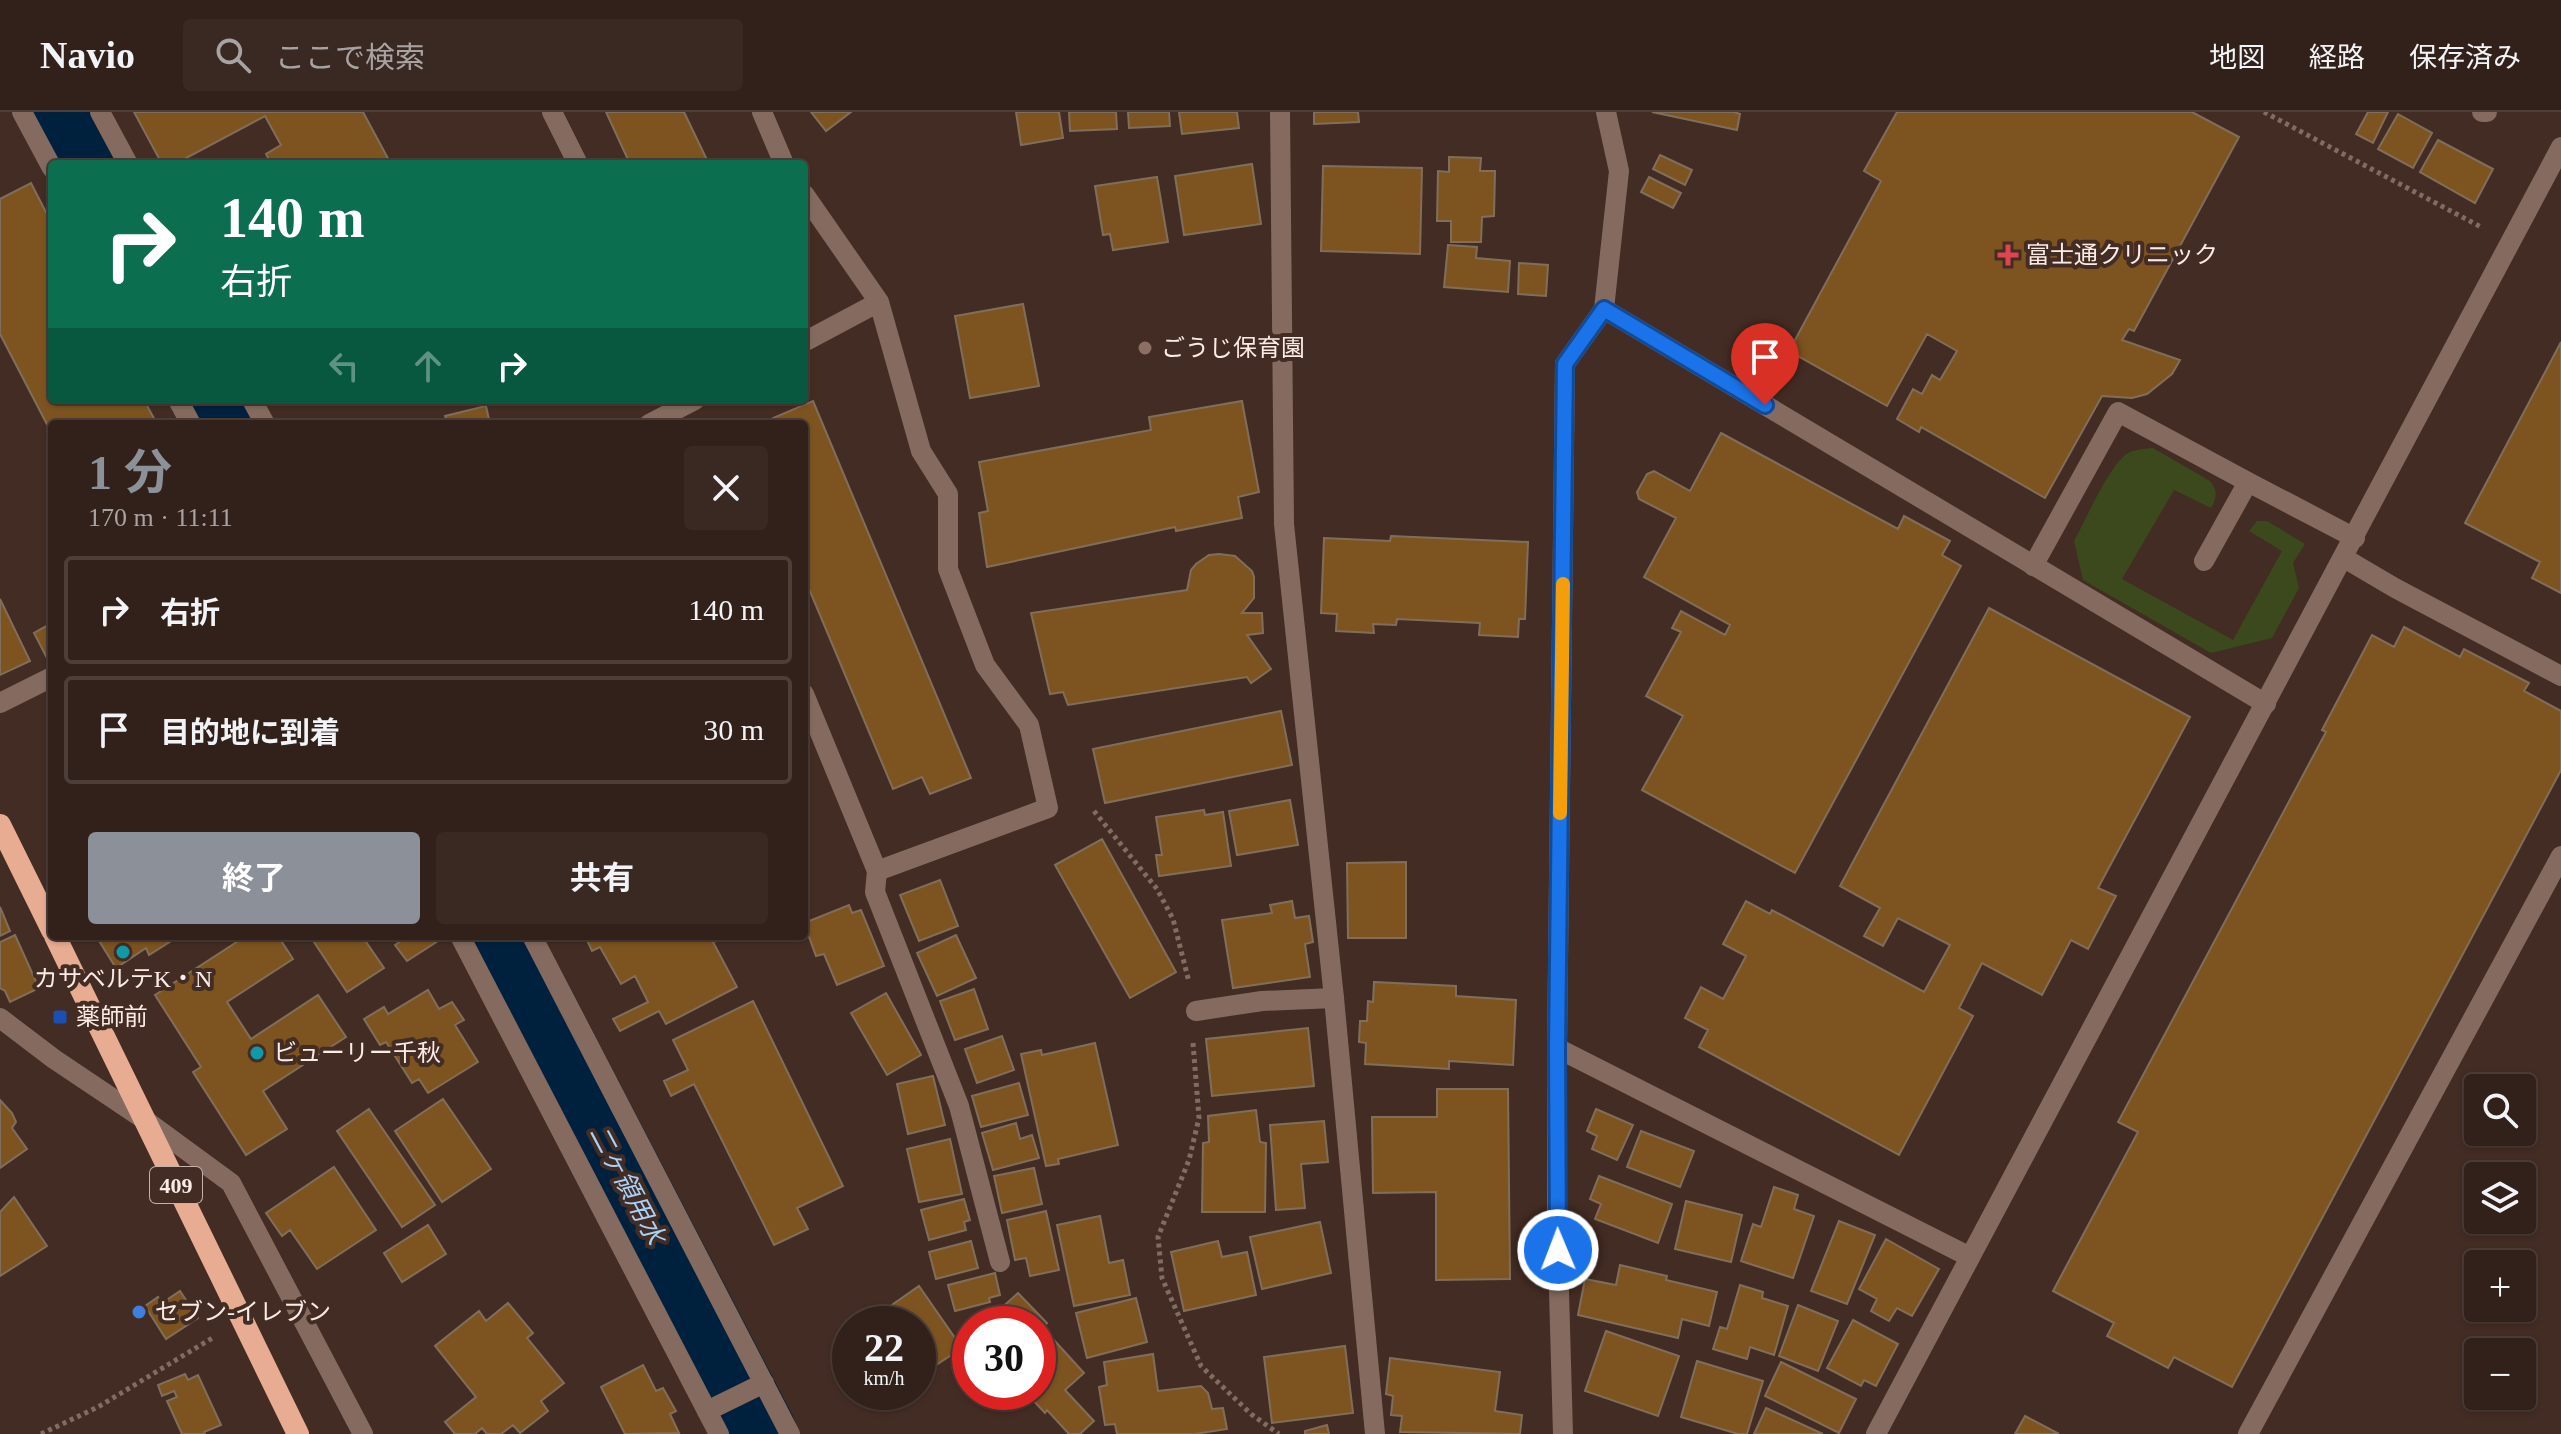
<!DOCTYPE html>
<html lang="ja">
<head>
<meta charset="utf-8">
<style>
  :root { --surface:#32211a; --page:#3a2923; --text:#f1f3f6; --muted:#a8a3a2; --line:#4d3e39; --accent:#8c9099 }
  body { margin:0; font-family:"Times New Roman","Noto Sans JP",serif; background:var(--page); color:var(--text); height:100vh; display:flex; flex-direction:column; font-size:30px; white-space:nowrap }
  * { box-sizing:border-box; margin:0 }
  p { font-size:26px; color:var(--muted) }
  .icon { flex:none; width:44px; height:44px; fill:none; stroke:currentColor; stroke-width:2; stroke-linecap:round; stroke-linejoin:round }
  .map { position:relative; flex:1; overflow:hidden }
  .panel { position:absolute; left:48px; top:308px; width:760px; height:520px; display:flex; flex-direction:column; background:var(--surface); border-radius:8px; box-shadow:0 2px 6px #0004,0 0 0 2px var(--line) }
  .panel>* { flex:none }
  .guide { position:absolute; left:48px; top:48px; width:760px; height:244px; border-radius:8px; box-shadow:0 2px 6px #0004,0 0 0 2px var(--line); background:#0b6e4f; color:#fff; overflow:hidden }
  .controls { position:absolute; left:2464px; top:962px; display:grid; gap:16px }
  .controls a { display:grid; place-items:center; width:72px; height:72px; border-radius:8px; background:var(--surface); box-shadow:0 2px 6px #0004,0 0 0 2px var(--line); font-size:40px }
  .speed { position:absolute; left:832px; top:1194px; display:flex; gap:16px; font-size:40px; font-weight:700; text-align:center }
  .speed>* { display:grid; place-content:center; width:104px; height:104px; border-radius:50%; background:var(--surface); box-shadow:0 2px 6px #0004,0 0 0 2px var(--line); line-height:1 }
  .speed small { font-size:20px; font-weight:400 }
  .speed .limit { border:12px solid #d22; background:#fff; color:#111 }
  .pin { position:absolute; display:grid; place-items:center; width:68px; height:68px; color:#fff; margin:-82px -34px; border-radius:50% 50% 50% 0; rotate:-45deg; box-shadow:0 0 8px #0007 }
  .pin .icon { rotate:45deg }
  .me { position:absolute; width:88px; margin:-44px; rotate:359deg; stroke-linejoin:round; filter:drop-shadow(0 0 6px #0008) }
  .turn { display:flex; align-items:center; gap:28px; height:168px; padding:0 40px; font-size:36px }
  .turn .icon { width:104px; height:104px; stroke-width:2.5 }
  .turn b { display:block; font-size:56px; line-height:68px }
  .lanes { display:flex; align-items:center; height:76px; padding:0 40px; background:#0003; justify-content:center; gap:40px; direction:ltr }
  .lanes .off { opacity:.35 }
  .round { display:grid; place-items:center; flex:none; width:84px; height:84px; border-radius:8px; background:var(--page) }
  .overview { display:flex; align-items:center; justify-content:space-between; height:136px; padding:0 40px }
  h1 { font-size:48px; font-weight:700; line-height:60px; color:var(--accent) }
  .button { display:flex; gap:16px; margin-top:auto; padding:16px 40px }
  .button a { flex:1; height:92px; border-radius:8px; background:var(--accent); color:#fff; font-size:32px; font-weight:700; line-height:92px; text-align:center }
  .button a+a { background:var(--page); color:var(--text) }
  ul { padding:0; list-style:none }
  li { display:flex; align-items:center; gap:24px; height:108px; margin:0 16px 12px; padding:0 24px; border:4px solid var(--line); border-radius:8px }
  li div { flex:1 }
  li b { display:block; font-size:30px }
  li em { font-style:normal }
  header { display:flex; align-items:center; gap:48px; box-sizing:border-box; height:112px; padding:0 40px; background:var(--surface); border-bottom:2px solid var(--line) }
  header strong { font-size:38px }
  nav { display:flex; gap:44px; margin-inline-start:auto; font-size:28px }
  .search { width:560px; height:72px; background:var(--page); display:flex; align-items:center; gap:20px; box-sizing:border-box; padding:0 28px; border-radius:8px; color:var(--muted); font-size:30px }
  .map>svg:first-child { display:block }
</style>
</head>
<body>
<header>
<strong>Navio</strong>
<div class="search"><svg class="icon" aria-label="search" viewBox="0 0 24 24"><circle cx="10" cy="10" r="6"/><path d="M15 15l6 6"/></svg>ここで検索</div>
<nav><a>地図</a><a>経路</a><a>保存済み</a></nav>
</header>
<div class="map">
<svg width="2561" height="1322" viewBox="0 0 2561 1322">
  <rect width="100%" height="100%" fill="#432c23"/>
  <!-- green -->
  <path fill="#3c491d" d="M2153,336L2210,369C2218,379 2217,385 2211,396L2174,378L2122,467L2233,528L2282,439L2249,419L2257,409H2267L2305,432L2293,451L2299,476L2272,526L2211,541L2083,468L2074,429C2087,406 2105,362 2123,345C2131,337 2142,337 2153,336Z"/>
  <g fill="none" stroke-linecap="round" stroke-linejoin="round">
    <!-- river -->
    <path stroke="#00213e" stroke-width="82" d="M64,0L91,52
      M216,288L229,312
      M497,824L756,1322"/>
  </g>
  <!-- building -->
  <path fill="#7d5420" stroke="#816e5a" stroke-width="2" d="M134,0H363L391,52H271L266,42L281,33L265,4L175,52H162Z
    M606,0H684L709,52H630Z
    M811,0H851L826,19Z
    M1016,0H1059L1063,26L1021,33Z
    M1069,0H1116L1117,17L1070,19Z
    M1128,0H1169L1170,14L1129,16Z
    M1179,0H1237L1239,16L1182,22Z
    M1314,0H1358L1359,10L1314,12Z
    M1652,0H1734L1740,2L1737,18Z
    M1897,0H2192L2239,25L2134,219L2129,217L2122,228L2180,248L2172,262L2147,282L2132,286L2102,284L2045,386L1921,315L1919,320L1897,307L1913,277L1922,282L1932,263L1940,268L1957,239L1927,222L1887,294L1789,239L1881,69L1864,59Z
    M2368,0H2388L2373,31L2356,22Z
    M2398,2L2432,21L2413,56L2378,37Z
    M2438,28L2493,57L2475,91L2420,60Z
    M1660,43L1692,58L1685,73L1653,57Z
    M1449,45L1481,46L1480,59H1495L1494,104L1482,105L1481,130H1451V109H1437L1438,59L1449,60Z
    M1252,52L1261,112L1184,123L1175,64Z
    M1323,54L1422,56L1420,142L1321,139Z
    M1157,65L1168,130L1113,138L1110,122L1103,123L1095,74Z
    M1649,65L1681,81L1673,96L1641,80Z
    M31,71L52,112V288H144L157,312H52V322L0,222V87Z
    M1448,133L1477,135L1476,146L1510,149L1508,180L1444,175Z
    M1519,151L1548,153L1546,184L1518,182Z
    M1023,192L1039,274L970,286L955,204Z
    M2561,230V481L2532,466L2540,450L2465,411Z
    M813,289L971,666L930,682L922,665L893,677L804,465V312H759Z
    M1242,289L1259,380L1238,385L1242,406L1176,419L1175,415L987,455L979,401L988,399L979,350L1151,318L1149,305Z
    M486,294L490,312H448L445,304Z
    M1721,321L1898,417L1904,404L1950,429L1942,443L1961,454L1795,761L1642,678L1683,604L1646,584L1681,520L1672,516L1681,499L1725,523L1730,513L1644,465L1676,406L1639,387L1637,380L1647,362L1654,359L1690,379Z
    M1391,424L1528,430L1525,507H1519L1518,525L1479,523L1480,511L1397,507L1396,513L1373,512L1374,521L1336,519L1337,502L1321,501L1324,426L1390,429Z
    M1219,442L1235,444L1252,459L1254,465V486L1242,501H1262L1263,521L1247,523L1271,557L1251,571L1247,565L1068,593L1063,580L1050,582L1031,501L1187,478L1191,458L1196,452L1209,443Z
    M0,487L30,549L0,563Z
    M1989,496L2190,605L2098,776L2116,784L2088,837L2071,828L2042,883L1982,851L1959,896L1973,904L1899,1043L1699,935L1708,918L1685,906L1701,875L1723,887L1746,844L1723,832L1746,789L1770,802L1772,798L1924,880L1950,833L1898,806L1883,834L1864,824L1880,796L1840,774Z
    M52,511V548L49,550L34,521Z
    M2404,515L2460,545L2464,537L2529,571L2524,579L2561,599V658L2232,1275L2174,1245L2168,1256L2107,1224L2114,1211L2053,1179L2138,1020L2118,1010L2326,620L2322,618L2372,523L2394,535Z
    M1281,599L1292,653L1105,691L1093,637Z
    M1290,688L1298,733L1237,743L1229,699Z
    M1204,698L1205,703L1223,700L1231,754L1159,764L1156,743H1162L1156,705Z
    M1102,727L1176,860L1130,886L1055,753Z
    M1406,750V826H1348L1347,751Z
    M940,768L958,814L919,829L900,783Z
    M1292,789L1295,806L1309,804L1313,830L1305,832L1310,865L1233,876L1222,808L1272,801L1270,793Z
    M849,793L852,801L861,798L884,854L837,873L824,842L816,844L804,811Z
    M0,795L10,819L0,824Z
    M15,823L39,876L10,890L5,879L0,876V830Z
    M956,823L976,866L937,884L917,841Z
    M96,824H179L149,843L146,836L116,856Z
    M246,824H278L293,847L227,890L251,927L318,883L346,925L263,979L287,1017L246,1043L193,960L201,955L155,883Z
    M310,824H362L384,856L347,880Z
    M409,824H434L438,829L407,849L395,833Z
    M585,824H714L717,829L713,830L737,875L666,912L659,899L620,919L613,907L648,890L635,864L621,872L600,835L592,839Z
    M1374,870L1456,874V884L1516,888L1513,953L1449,949V957L1365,952L1366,931L1359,930L1360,909H1367L1368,889L1373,890Z
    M974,877L988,917L955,928L940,889Z
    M428,878L439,897L452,890L464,908L455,913L478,950L428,981L419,967L412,971L386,930L380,933L364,907L384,895L388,902Z
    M886,881L921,943L887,963L851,901Z
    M753,889L843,1074L797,1096L808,1117L774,1133L694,972L671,984L664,969L688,958L673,928Z
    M1308,916L1314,974L1212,984L1206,927Z
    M1002,924L1014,958L977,971L965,937Z
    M1095,931L1118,1033L1058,1047L1059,1052L1046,1054L1021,942L1041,938L1042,943Z
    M933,964L945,1013L908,1022L897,972Z
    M1019,971L1028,1003L981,1015L972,984Z
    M1437,977H1508L1510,1167L1436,1168V1080L1373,1081L1372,1005H1437Z
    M443,987L491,1057L442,1090L395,1019Z
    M0,988L12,1001L16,1010L12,1016L27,1037L0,1056Z
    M369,997L435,1093L402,1115L337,1019Z
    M1596,997L1633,1013L1617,1048L1592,1037L1597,1024L1587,1019Z
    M1256,998L1260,1030L1266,1031L1265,1100H1202L1203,1031L1209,1030L1208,1004Z
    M1324,1009L1328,1050L1301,1052L1305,1096L1276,1098L1270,1013Z
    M1016,1011L1020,1027L1032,1023L1039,1046L993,1058L982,1021Z
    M1641,1019L1694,1039L1680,1075L1627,1055Z
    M950,1027L962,1082L919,1090L907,1037Z
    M334,1055L376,1118L317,1157L290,1118L282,1124L266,1101Z
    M1034,1056L1042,1092L1002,1101L994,1064Z
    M1599,1064L1672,1092L1658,1131L1595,1107L1601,1092L1590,1087Z
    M1774,1075L1798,1083L1794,1097L1814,1104L1793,1166L1741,1149L1753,1112L1761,1115Z
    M14,1085L47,1134L0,1164V1100Z
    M964,1087L970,1108L964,1110L966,1118L929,1128L921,1098Z
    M1686,1089L1742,1103L1731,1150L1675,1137Z
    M1046,1099L1059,1158L1030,1164L1026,1146L1015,1148L1007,1108Z
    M1100,1104L1109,1151L1123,1148L1130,1183L1074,1194L1057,1113Z
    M1839,1109L1875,1123L1847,1192L1811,1179Z
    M1320,1110L1331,1161L1262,1177L1250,1125Z
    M428,1113L446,1142L402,1170L384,1141Z
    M1886,1127L1939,1157L1912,1204L1897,1196L1889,1209L1871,1199L1877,1187L1859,1177Z
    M971,1129L978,1156L936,1167L929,1140Z
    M1218,1129L1222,1145L1247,1140L1256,1183L1184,1199L1171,1140Z
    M1620,1153L1667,1164L1666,1168L1717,1180L1709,1214L1682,1207L1678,1226L1578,1203L1585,1167L1616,1173Z
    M995,1161L1000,1183L989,1186L990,1190L955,1199L948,1173Z
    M1740,1173L1763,1180L1762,1186L1788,1194L1774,1243L1750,1235L1747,1247L1713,1237L1720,1215L1727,1217Z
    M919,1174L962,1236L918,1265V1212H858L857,1210L882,1193L886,1197Z
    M180,1179L198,1206L166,1227L145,1194L158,1185L162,1191Z
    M1018,1181L1047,1211L1043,1216L1084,1261L1065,1278L1094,1309L1080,1322H1069L1047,1298L1045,1301L1025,1280H1038V1212H992L988,1208Z
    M1136,1186L1147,1230L1087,1246L1076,1201Z
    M508,1191L533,1221L527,1226L564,1271L541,1289L548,1299L520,1321L513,1313L501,1322H487L482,1316L475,1322H455L445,1310L476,1285L435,1234L479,1199L486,1209Z
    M1798,1193L1838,1209L1818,1259L1779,1244Z
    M1853,1208L1898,1232L1876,1274L1864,1268L1861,1274L1827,1256Z
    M1606,1219L1679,1244L1658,1304L1585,1279Z
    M1345,1234L1353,1301L1272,1311L1264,1245Z
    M1153,1242L1158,1279L1201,1274L1208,1281L1212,1297L1223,1296L1227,1317L1195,1322H1117L1115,1312L1105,1313L1099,1275L1107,1273L1104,1250Z
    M1390,1246L1500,1260L1495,1299L1522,1303L1520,1322L1400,1320L1402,1304L1391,1303L1393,1284L1386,1282Z
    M1697,1249L1763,1269L1747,1322H1738L1681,1305Z
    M1781,1250L1856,1287L1839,1321L1765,1284Z
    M643,1253L656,1279L663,1276L676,1299L670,1302L679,1321L625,1322L601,1275Z
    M185,1262L188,1268L198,1263L221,1313L204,1320L205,1322H182L167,1289L177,1285L174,1279L162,1284L158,1273Z
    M1766,1296L1823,1322H1754Z
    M2025,1304L2059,1322H2015Z
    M1327,1313L1329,1322H1305V1319Z"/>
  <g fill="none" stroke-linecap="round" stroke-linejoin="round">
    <!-- path -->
    <path stroke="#816c64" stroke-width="5" stroke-dasharray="4 4" stroke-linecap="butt" d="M2264,0L2481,115
      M1094,699L1157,777L1173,807L1189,870
      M1193,931L1199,1006L1189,1048L1158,1125L1162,1166L1201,1254L1251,1302L1279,1322
      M41,1322L98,1295L214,1225"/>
    <!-- service -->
    <path stroke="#856b5f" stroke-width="20" d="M2482,0H2487
      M2344,446L2395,476L2561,564
      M2204,449L2248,370L2355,426
      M2033,454L2118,300L2248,370
      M877,759L875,780L959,994L1000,1150
      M1196,899L1262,889L1334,886
      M0,906L54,947L145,1008
      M707,1299L764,1271
      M2248,1322L2561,744"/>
    <!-- minor -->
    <path stroke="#856b5f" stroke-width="20" d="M22,0L52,56
      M100,0L128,52
      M552,0L578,52
      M762,0L784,52
      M1280,0L1284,412L1334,886L1375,1322
      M804,82L879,190L804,230
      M1604,197L2266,592
      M178,288L191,312
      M252,288L265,312
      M649,312L695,288
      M804,582L877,759L1048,696L1029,613L985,553L948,457V382L921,339L879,190
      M0,591L52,565
      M460,824L719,1322
      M532,824L790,1322
      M1557,936L1970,1145
      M145,1008L231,1071L363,1322
      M1563,1322L1557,1108V936L1565,252L1604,197L1619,59L1606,0"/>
    <!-- tertiary -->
    <path stroke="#856b5f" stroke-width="20" d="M1876,1322L2561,35"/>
    <!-- trunk -->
    <path stroke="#e8ac92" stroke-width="22" d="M0,713L52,818
      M55,824L298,1322"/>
  </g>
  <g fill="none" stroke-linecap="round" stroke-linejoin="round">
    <!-- route casing -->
    <g stroke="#114b97" stroke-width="20">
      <path id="route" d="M1558,1138L1557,936L1565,252L1604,197L1765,293"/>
    </g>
    <!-- route -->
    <use href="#route" stroke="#1a73e8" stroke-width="14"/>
    <!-- slow -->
    <path stroke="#f59e0b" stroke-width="14" d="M1560,701L1563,472"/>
  </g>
  <!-- markers -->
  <path fill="#e0444e" stroke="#432c23" stroke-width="3" d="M2004 131h8v8h8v8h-8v8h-8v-8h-8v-8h8z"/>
  <circle fill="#8d6e63" stroke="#432c23" stroke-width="3" cx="1145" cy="236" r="8"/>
  <g fill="#0f9aa8" stroke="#432c23" stroke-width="3">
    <circle cx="123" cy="840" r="8"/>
    <circle cx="257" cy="941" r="8"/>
  </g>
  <rect fill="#1a4fb4" stroke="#432c23" stroke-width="3" x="52" y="897" width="16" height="16" rx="4"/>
  <circle fill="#3f7fe0" stroke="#432c23" stroke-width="3" cx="139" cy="1200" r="8"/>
  <g text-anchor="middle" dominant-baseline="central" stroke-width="8" stroke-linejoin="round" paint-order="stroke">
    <!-- shield labels -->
    <rect fill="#432c23" stroke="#c4b2ab" stroke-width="2" x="150" y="1055" width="52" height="36" rx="6"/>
    <g font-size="22" font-weight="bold" fill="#fbebe5">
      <text x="176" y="1073">409</text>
    </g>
    <!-- poi labels -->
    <g font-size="24" fill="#fbebe5" stroke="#432c23" text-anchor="start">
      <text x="2026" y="143">富士通クリニック</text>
      <text x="1161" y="236">ごうじ保育園</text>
      <text x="123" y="867" text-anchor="middle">カサベルテK・N</text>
      <text x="76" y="905">薬師前</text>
      <text x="273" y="941">ビューリー千秋</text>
      <text x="155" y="1200">セブン-イレブン</text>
    </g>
    <!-- water labels -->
    <g font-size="26" font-style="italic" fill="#a7d1f7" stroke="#432c23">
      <text transform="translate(627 1073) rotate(62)">二ヶ領用水</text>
    </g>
  </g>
</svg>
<div class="controls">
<a><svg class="icon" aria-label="search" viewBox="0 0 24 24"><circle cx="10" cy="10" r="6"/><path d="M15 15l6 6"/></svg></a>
<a><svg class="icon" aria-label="layers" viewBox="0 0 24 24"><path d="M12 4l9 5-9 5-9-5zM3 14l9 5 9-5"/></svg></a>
<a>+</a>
<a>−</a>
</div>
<div class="speed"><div>22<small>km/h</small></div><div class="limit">30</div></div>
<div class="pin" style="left:1765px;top:293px;background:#d93025"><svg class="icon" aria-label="arrive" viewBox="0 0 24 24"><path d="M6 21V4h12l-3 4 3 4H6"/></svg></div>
<svg class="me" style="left:1558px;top:1138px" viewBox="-20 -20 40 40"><circle r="17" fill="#1a73e8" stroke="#fff" stroke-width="3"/><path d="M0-11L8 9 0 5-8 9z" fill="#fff"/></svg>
<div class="guide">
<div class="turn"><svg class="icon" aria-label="right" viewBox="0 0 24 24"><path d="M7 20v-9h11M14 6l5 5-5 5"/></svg><div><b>140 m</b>右折</div></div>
<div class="lanes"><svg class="icon off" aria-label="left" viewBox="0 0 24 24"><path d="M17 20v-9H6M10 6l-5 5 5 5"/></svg><svg class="icon off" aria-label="ahead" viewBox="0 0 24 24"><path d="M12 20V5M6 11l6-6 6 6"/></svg><svg class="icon" aria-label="right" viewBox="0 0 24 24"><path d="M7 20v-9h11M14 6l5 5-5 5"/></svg></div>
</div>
<section class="panel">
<div class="overview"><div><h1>1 分</h1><p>170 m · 11:11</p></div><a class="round"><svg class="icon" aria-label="close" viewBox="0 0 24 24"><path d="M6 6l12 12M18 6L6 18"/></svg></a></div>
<ul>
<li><svg class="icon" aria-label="right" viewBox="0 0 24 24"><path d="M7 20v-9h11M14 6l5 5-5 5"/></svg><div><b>右折</b></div><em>140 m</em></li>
<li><svg class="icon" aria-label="arrive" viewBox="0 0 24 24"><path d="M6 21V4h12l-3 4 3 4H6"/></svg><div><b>目的地に到着</b></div><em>30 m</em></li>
</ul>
<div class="button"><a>終了</a><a>共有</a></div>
</section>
</div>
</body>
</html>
